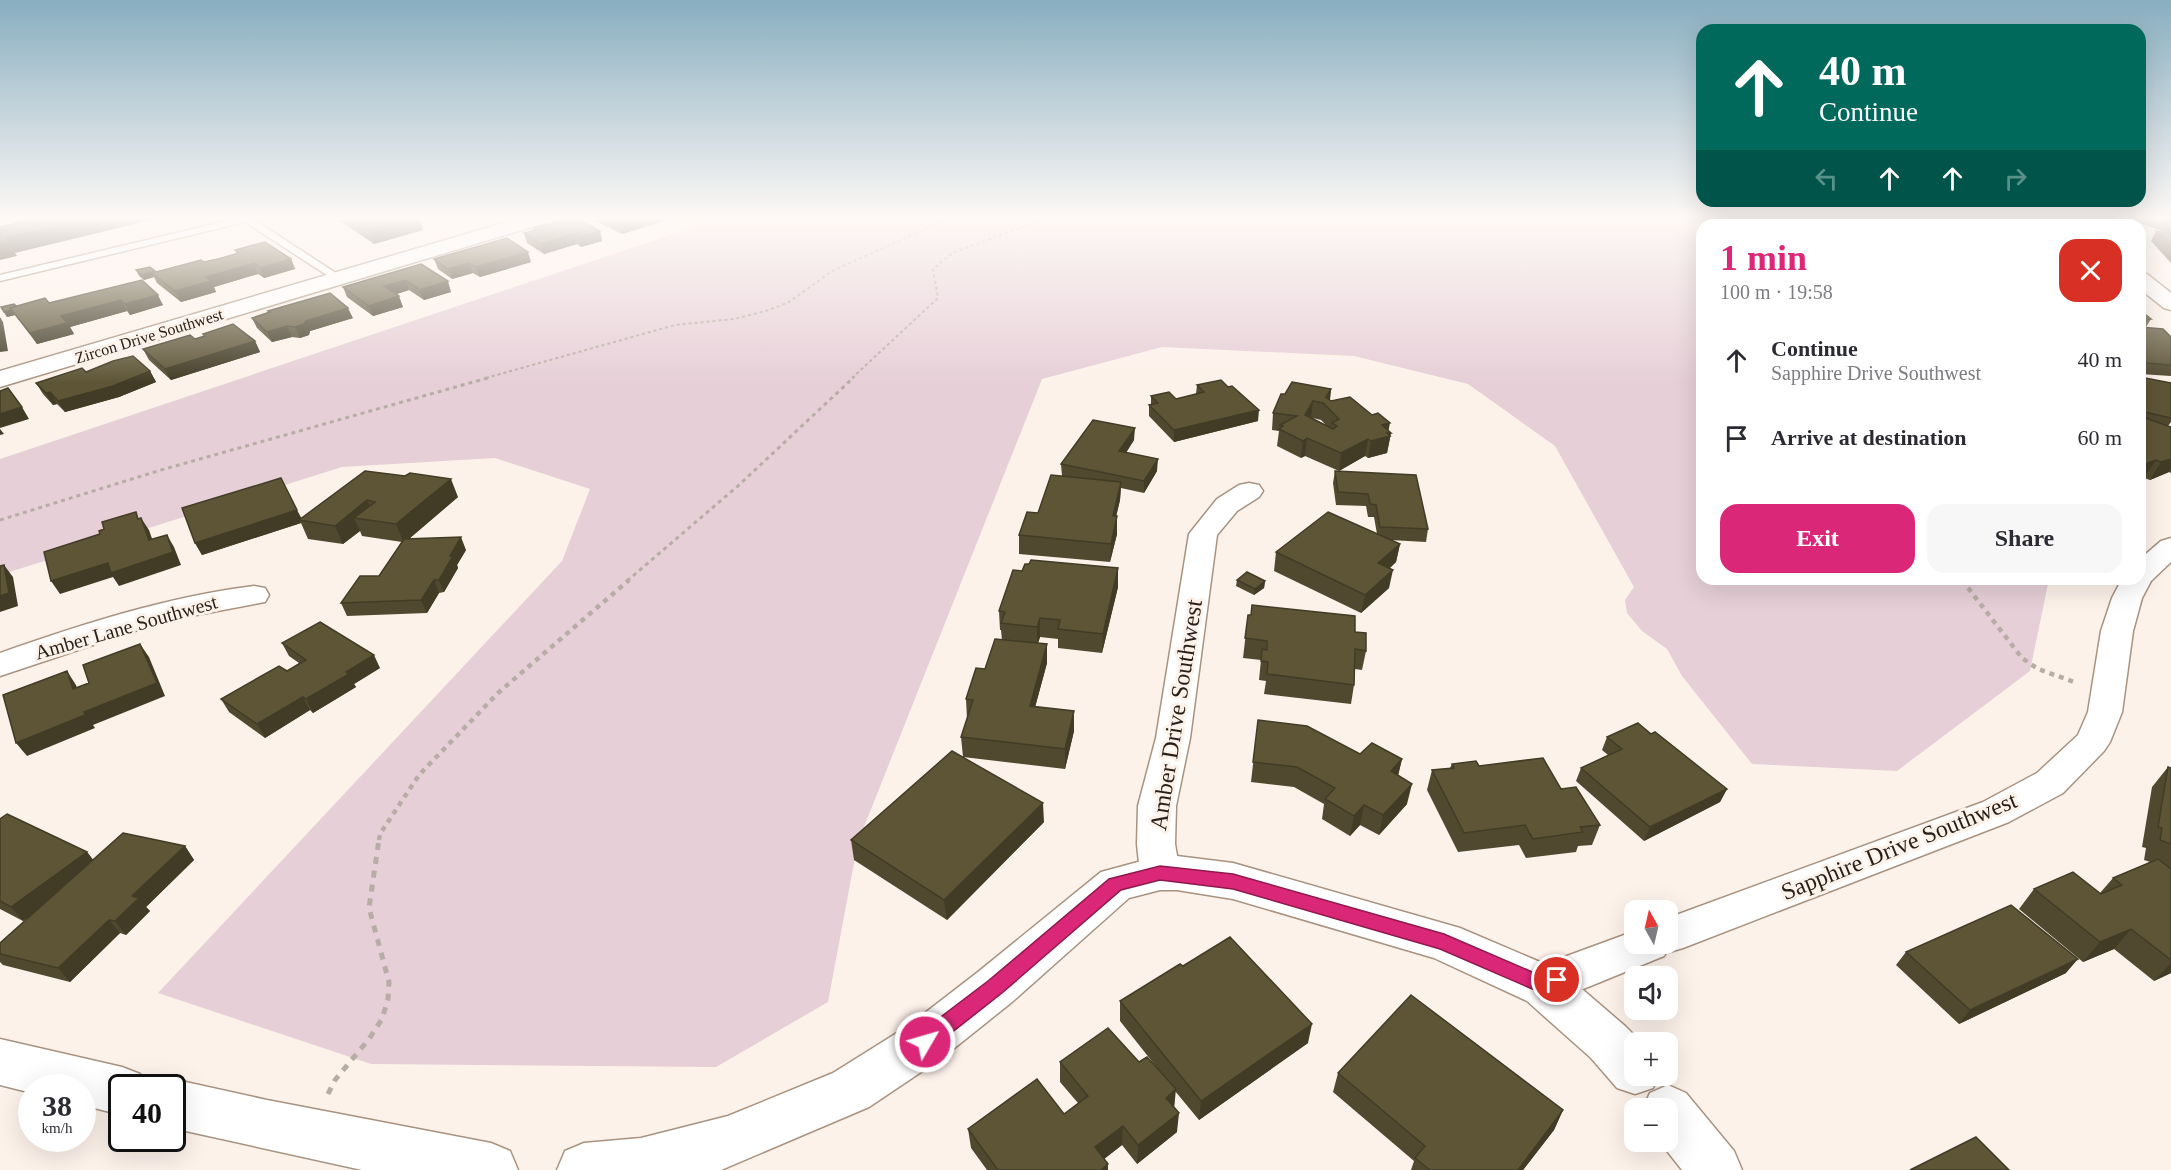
<!DOCTYPE html>
<html lang="en">
<head>
<meta charset="utf-8">
<style>
  :root { --surface:#fff; --page:#f7f7f7; --text:#2b2b33; --muted:#7c7c81; --accent:#db2777 }
  body { margin:0; font-family:Georgia,serif; background:var(--page); color:var(--text); height:100vh; display:flex; flex-direction:column; font-size:22px; white-space:nowrap }
  * { box-sizing:border-box; margin:0 }
  p { font-size:20px; color:var(--muted) }
  .icon { flex:none; width:33px; height:33px; fill:none; stroke:currentColor; stroke-width:2; stroke-linecap:round; stroke-linejoin:round }
  .map { position:relative; flex:1; overflow:hidden }
  .details { position:absolute; left:1696px; top:219px; width:450px; height:366px; display:flex; flex-direction:column; background:var(--surface); border-radius:18px; box-shadow:0 6px 24px #0002 }
  .details>* { flex:none }
  .banner { position:absolute; left:1696px; top:24px; width:450px; height:183px; border-radius:18px; box-shadow:0 6px 24px #0002; background:#00695c; color:#fff; overflow:hidden }
  .needle { width:39px; rotate:352deg }
  .fabs { position:absolute; left:1624px; top:900px; display:grid; gap:12px }
  .fabs a { display:grid; place-items:center; width:54px; height:54px; border-radius:12px; background:var(--surface); box-shadow:0 6px 24px #0002; font-size:30px }
  .speed { position:absolute; left:18px; top:1074px; display:flex; gap:12px; font-size:30px; font-weight:700; text-align:center }
  .speed>* { display:grid; place-content:center; width:78px; height:78px; border-radius:50%; background:var(--surface); box-shadow:0 6px 24px #0002; line-height:1 }
  .speed small { font-size:15px; font-weight:400 }
  .speed .limit { border:3px solid #111; border-radius:9px; background:#fff; color:#111 }
  .pin { position:absolute; display:grid; place-items:center; width:51px; height:51px; color:#fff; margin:-26px; border:3px solid #fff; border-radius:50%; box-shadow:0 2px 6px #0007 }
  .me { position:absolute; width:66px; margin:-33px; rotate:52deg; stroke-linejoin:round; filter:drop-shadow(0 0 4px #0008) }
  .turn { display:flex; align-items:center; gap:21px; height:126px; padding:0 24px; font-size:27px }
  .turn .icon { width:78px; height:78px; stroke-width:2.5 }
  .turn b { display:block; font-size:42px; line-height:51px }
  .lanes { display:flex; align-items:center; height:57px; padding:0 24px; background:#0003; justify-content:center; gap:30px; direction:ltr }
  .lanes .off { opacity:.35 }
  .round { display:grid; place-items:center; flex:none; width:63px; height:63px; border-radius:18px; background:var(--page) }
  .summary { display:flex; align-items:center; justify-content:space-between; height:102px; padding:0 24px }
  h1 { font-size:36px; font-weight:700; line-height:45px; color:var(--accent) }
  .action { display:flex; gap:12px; margin-top:auto; padding:12px 24px }
  .action a { flex:1; height:69px; border-radius:18px; background:var(--accent); color:#fff; font-size:24px; font-weight:700; line-height:69px; text-align:center }
  .action a+a { background:var(--page); color:var(--text) }
  ul { padding:0; list-style:none }
  li { display:flex; align-items:center; gap:18px; height:78px; padding:0 24px }
  li div { flex:1 }
  li b { display:block; font-size:22px }
  li em { font-style:normal }
  .map>svg:first-child { display:block }
</style>
</head>
<body>
<div class="map">
<svg width="2171" height="1170" viewBox="0 0 2171 1170">
  <rect width="100%" height="100%" fill="#fdf2ea"/>
  <!-- green -->
  <path fill="#e6cfd7" d="M718,219H1896L1902,225H1702V579H2049L2030,671L1897,771L1752,764L1682,676L1667,649L1642,631L1627,613L1625,600L1634,587L1555,446L1468,384L1354,356L1162,347L1042,379L858,842L828,1002L716,1067L371,1064L158,993L562,561L590,489L495,458L342,467L0,575V459Z"/>
  <g fill="none" stroke-linecap="round" stroke-linejoin="round">
    <!-- lane casing -->
    <g stroke="#a9927f" stroke-width="3">
      <path id="lane" d="M235,219H253L345,279L336,281L245,222L0,281V275Z"/>
    </g>
    <!-- street casing -->
    <g stroke="#a9927f" stroke-width="3">
      <path id="street" d="M2140,272L2147,274L2171,293V310L2164,308L2140,289Z
        M1249,483L1259,485L1263,491L1259,497L1237,511L1217,535L1190,738L1176,806L1175,844L1180,873L1174,884L1160,889L1146,884L1140,873L1137,844L1138,806L1156,738L1189,534L1217,499L1239,485Z
        M2171,538V562L2151,581L2142,598L2133,631L2122,712L2110,742L2104,751L2063,793L2009,822L1683,948L1666,953L1664,956L1544,1005L1529,999L1523,986L1529,973L1556,960L1635,931V944H1668V918L1983,802L2037,773L2078,735L2088,712L2101,631L2112,598L2122,579H2140V559L2161,541Z
        M254,586L265,588L269,595L265,602L165,621L0,676V653C83,624 166,597 254,586Z"/>
    </g>
    <!-- secondary casing -->
    <g stroke="#a9927f" stroke-width="3">
      <path id="secondary" d="M517,219H548L545,223L0,387V371Z
        M1160,856H1177L1233,863L1460,928L1561,971L1625,1026L1641,1042H1635V1076H1658L1653,1088L1635,1094L1617,1088L1591,1058L1527,1001L1434,958L1233,899L1177,890H1160L1129,898L1012,1002L942,1058L869,1107L721,1170H557L565,1151L584,1143L641,1138L728,1116L833,1073L908,1026L978,972L1101,872Z
        M0,1039L122,1067L140,1074L146,1088H122V1115L82,1105V1088H32V1093L0,1085Z
        M172,1079L267,1100L491,1143L510,1151L518,1170H362L172,1128V1088H153Z
        M1668,1085L1686,1093L1734,1151L1742,1170H1682L1660,1142H1668V1108H1643L1650,1093Z"/>
    </g>
    <!-- path-far3 -->
    <path stroke="#b8ada6" stroke-width="2" stroke-dasharray="3 3" stroke-linecap="butt" d="M1747,219L1751,225
      M486,378L675,325L734,319L769,310L789,302L832,271L948,219
      M852,378L938,298L933,269L952,253L1044,219"/>
    <!-- path-far2 -->
    <path stroke="#b8ada6" stroke-width="3" stroke-dasharray="4 4" stroke-linecap="butt" d="M0,520L161,470L491,377
      M1961,579L1963,581
      M627,581L739,485L854,377"/>
    <!-- path-far1 -->
    <path stroke="#b8ada6" stroke-width="4.5" stroke-dasharray="5 5" stroke-linecap="butt" d="M1962,580L2022,658L2038,669L2077,683
      M379,840L380,834L419,775L498,693L629,580"/>
    <!-- path -->
    <path stroke="#b8ada6" stroke-width="5" stroke-dasharray="7 7" stroke-linecap="butt" d="M328,1094L335,1080L369,1039L382,1019L388,999L389,982L369,908L379,839"/>
    <!-- lane -->
    <use href="#lane" fill="#fff" fill-rule="evenodd"/>
    <!-- street -->
    <use href="#street" fill="#fff" fill-rule="evenodd"/>
    <!-- secondary -->
    <use href="#secondary" fill="#fff" fill-rule="evenodd"/>
  </g>
  <!-- wall -->
  <path fill="#51492f" fill-rule="evenodd" d="M337,219H419L423,230L374,244Z
    M593,219H670L622,234L594,220Z
    M1913,219H1992L1989,225H1922Z
    M2128,219H2171V263L2151,241L2156,231L2168,233Z
    M533,228L600,231L602,241L581,247L577,244L544,254L527,243L524,233L534,231Z
    M235,250L291,259L295,269L264,278L258,274L214,287L216,292L181,302L157,283L154,277L144,280L139,276L136,270L155,272L204,262L237,254Z
    M434,259L531,262L480,277L473,273L452,279L438,269Z
    M421,264L451,292L424,300L409,290L396,294L403,307L373,316L347,297L343,287Z
    M142,280L163,305L130,315L127,311L70,327L74,334L37,344L15,315L7,317L1,307L49,303Z
    M2140,310L2151,319L2146,327L2171,337V376L2140,374Z
    M268,311L353,318L310,331L309,335L300,338L292,337L272,342L257,328L252,318L269,313Z
    M203,334L255,341L260,352L171,380L149,360L143,349L195,339L204,336Z
    M150,371L156,382L119,397L65,412L57,404L53,405L43,394L36,383Z
    M2140,377L2171,383V422L2168,426L2171,427V473L2169,472L2150,480L2144,478L2140,479Z
    M1197,385L1258,421L1174,442L1149,416V405L1151,404V396L1176,399L1196,394Z
    M1331,389L1330,400L1391,433L1387,453L1368,458L1365,456L1339,471L1305,456L1301,458L1277,446L1279,431L1272,430L1273,413L1285,394ZM1313,418L1321,420L1326,425Z
    M1134,440L1126,453L1157,471L1144,493L1121,488L1120,500L1116,516H1117V534L1110,562L1019,554V535L1038,513L1067,477L1062,476L1061,464Z
    M365,471L458,497L409,539L466,550L457,565L458,568L444,592L439,593L427,613L347,616L341,603L379,576L402,542L362,536L360,531L343,544L308,539L301,523L202,555L195,543L302,519Z
    M1335,471L1428,529L1426,542L1390,540L1400,544L1396,562L1390,568L1389,588L1361,613L1274,571L1276,552L1377,534L1374,517H1368L1366,506L1336,505L1333,483Z
    M1118,568V587L1102,653L1058,648V639L1040,637L1038,643L1047,644V663L1035,707L1074,711V731L1065,769L963,757L961,737L967,719L966,699L1002,640L1001,630H1000L999,611L1022,571Z
    M1237,580L1265,581L1264,588L1254,595L1236,586Z
    M1248,615L1355,632L1366,651L1362,670L1355,669L1354,685L1351,704L1264,694L1266,681L1259,680L1261,660L1243,658Z
    M282,643L380,668L354,684L356,687L313,713L310,710L265,738L229,712L221,699L287,671L299,663L289,656Z
    M1258,720L1360,754L1402,759L1398,776L1407,804L1379,835L1360,825L1350,836L1322,819L1324,804L1294,787L1251,782Z
    M1651,734L1727,789L1720,802L1644,841L1576,781L1581,768L1608,755L1602,750L1607,737Z
    M1452,764L1479,766L1561,789L1600,825L1592,845L1578,846L1576,852L1526,858L1519,845L1458,852L1427,790L1432,770L1450,768Z
    M2168,767L2171,768V973L2154,981L2114,949L2083,962L2019,909L2034,889L2100,893L2113,878L2150,862L2144,860L2146,848L2142,847L2152,787Z
    M0,819L87,852L93,860L185,846L194,860L146,907L150,911L126,935L120,933L70,982L3,965L0,962V943L32,915L23,921L0,909Z
    M1044,822L947,920L854,860L851,840Z
    M1906,952L2066,973L1959,1024L1896,965Z
    M1183,966L1308,1043L1199,1120L1175,1091L1174,1107L1177,1132L1137,1164L1122,1145L1104,1159L1108,1164V1170H987L971,1148L968,1129L1064,1114L1078,1103L1060,1082V1062H1139L1162,1074L1120,1021V1001Z
    M1338,1073L1563,1110L1554,1130L1523,1170H1411L1414,1161L1333,1092Z"/>
  <!-- shaded-wall -->
  <path fill="#423c26" d="M89,219H155L15,253L17,256L0,260V244L6,238Z
    M408,219H419L423,230L374,244L369,229Z
    M637,219H670L622,234L620,224Z
    M600,231L602,241L581,247L579,237Z
    M574,234L577,244L544,254L541,244Z
    M528,252L531,262L480,277L476,267Z
    M291,259L295,269L264,278L260,268Z
    M254,263L258,274L214,287L216,292L181,302L175,291L206,277Z
    M469,263L473,273L452,279L448,269Z
    M155,271L152,273L154,277L144,280L142,275Z
    M406,280L409,290L388,297L384,286Z
    M448,281L451,292L424,300L420,290Z
    M158,295L163,305L130,315L125,304Z
    M399,296L403,307L373,316L369,306Z
    M121,300L127,311L70,327L74,334L37,344L30,333L61,316Z
    M348,308L353,318L310,331L309,335L300,338L295,327L306,321Z
    M12,310L15,315L7,317L4,312Z
    M0,317L3,322L8,351L0,352Z
    M287,326L292,337L272,342L267,332Z
    M255,341L260,352L171,380L165,369Z
    M150,371L156,382L119,397L65,412L58,401Z
    M1331,389L1329,406L1326,397Z
    M50,392L57,404L53,405L46,393Z
    M1313,401L1311,418L1305,415Z
    M22,407L29,419L0,428V414Z
    M1259,410L1258,421L1174,442V430Z
    M1390,423L1388,433H1391L1387,453L1368,458L1371,441L1382,425Z
    M1135,428L1134,440L1119,463V451Z
    M0,429L4,434L0,435Z
    M1307,438L1305,456L1301,458L1303,441Z
    M1368,439L1365,456L1339,471L1341,453Z
    M1158,459L1157,471L1144,493V481Z
    M2171,459V469L2169,472L2150,480L2161,462Z
    M2156,460L2144,478L2140,479V471L2145,464Z
    M451,479L458,497L404,543L396,524Z
    M1121,482L1120,500L1112,534L1113,516Z
    M367,500L375,518H354L360,531L343,544L335,526Z
    M297,510L303,521L299,520L301,523L202,555L195,543Z
    M1117,516V534L1110,562L1111,544Z
    M141,518L149,530L157,553L149,540Z
    M167,535L174,547L181,565L119,586L113,577L60,594L51,581Z
    M461,537L466,550L457,565L458,568L444,592L439,580L450,556Z
    M1400,544L1396,562L1375,581L1378,563Z
    M4,565L13,577L18,606L0,612V596Z
    M1118,568V587L1102,653L1103,634Z
    M1393,570L1389,588L1361,613L1365,595Z
    M434,580L439,593L427,613L421,600Z
    M1265,581L1264,588L1254,595L1255,589Z
    M1040,618V637L1037,646V627Z
    M140,644L149,657L165,696L93,725L95,728L27,756L16,743L84,712Z
    M1047,644V663L1030,726V706Z
    M374,655L380,668L354,684L356,687L313,713L306,699L346,672Z
    M67,671L76,685L82,703L73,689Z
    M303,697L310,710L265,738L257,724Z
    M1074,711V731L1065,769V749Z
    M1402,759L1397,779L1391,771Z
    M1412,784L1407,804L1379,835L1383,815Z
    M1727,789L1720,802L1644,841L1650,827Z
    M1043,803L1044,822L947,920L944,900Z
    M1364,805L1360,825L1350,836L1354,816Z
    M185,846L194,860L146,907L150,911L126,935L115,921L132,896Z
    M87,852L98,866L23,921L11,907Z
    M109,920L120,933L70,982L58,968Z
    M2131,929L2114,949L2083,962L2100,942Z
    M2078,959L2066,973L1959,1024L1970,1010Z
    M2171,963V973L2154,981Z
    M1312,1024L1308,1043L1199,1120L1201,1101Z
    M1176,1089L1174,1109L1166,1098Z
    M1563,1110L1554,1130L1523,1170H1518Z
    M1179,1113L1177,1132L1137,1164L1138,1145Z
    M1123,1126L1122,1145L1095,1166V1147Z
    M1108,1164V1170H1101Z"/>
  <!-- building -->
  <path fill="#5e5537" stroke="#423c26" stroke-width="1.5" fill-rule="evenodd" d="M34,219H89L6,238L9,242L0,244V227Z
    M353,219H408L369,229Z
    M568,219H579L600,231L579,237L574,234L541,244L524,233L536,230L533,228Z
    M609,219H637L620,224Z
    M1931,219H1968L1978,225H1941Z
    M2162,219H2171V222Z
    M2156,231L2171,233V247Z
    M507,238L528,252L476,267L469,263L448,269L434,259Z
    M265,242L291,259L260,268L254,263L206,277L211,281L175,291L152,273L201,260L204,262L218,259L239,253L235,250Z
    M421,264L448,281L420,290L406,280L384,286L399,296L369,306L343,287Z
    M150,267L155,271L142,275L136,270Z
    M142,280L158,295L125,304L121,300L61,316L67,323L30,333L10,308L45,298L49,303Z
    M330,293L348,308L306,321L304,324L295,327L287,326L267,332L252,318L270,312L268,311Z
    M14,304L16,306L10,308L12,310L4,312L1,307Z
    M2140,310L2151,319H2140Z
    M233,324L255,341L165,369L143,349L190,335L195,339L205,336L203,334Z
    M2140,327L2163,329L2171,337V365L2147,363L2140,356Z
    M133,356L150,371L113,386L58,401L50,392L46,393L36,383L82,368L86,372L113,361Z
    M2140,377L2171,383V418L2140,411Z
    M1221,380L1228,387L1232,386L1259,410L1174,430L1149,405L1158,403L1151,396L1169,392L1176,399L1204,392L1197,385Z
    M1292,382L1331,389L1326,397L1331,401L1350,397L1372,415L1378,413L1390,423L1382,425L1391,433H1387L1390,436L1371,441L1368,439L1341,453L1307,438L1303,441L1279,429L1283,426L1280,425L1297,416L1273,413L1281,394H1285ZM1313,401L1323,403L1339,419L1332,423L1337,426L1333,429L1305,415Z
    M8,388L22,407L0,414V391Z
    M2140,416L2171,427V459L2161,462L2156,460L2145,464L2140,462Z
    M1093,420L1135,428L1119,451L1158,459L1144,481L1061,464Z
    M365,471L405,476L410,473L451,479L396,524L354,518L375,502L367,500L335,526L299,520Z
    M1335,471L1416,475L1428,529L1380,527L1376,505L1370,504L1368,494L1338,492Z
    M1051,475L1121,482L1113,516H1117L1111,544L1019,535L1027,512L1038,513Z
    M281,478L297,510L195,543L182,508Z
    M136,512L138,519L141,518L149,540L167,535L173,552L111,573L108,563L51,581L44,552L100,534L99,531L104,529L102,522Z
    M1328,512L1400,544L1378,563L1393,570L1365,595L1276,552Z
    M461,537L450,556H453L439,580H434L421,600L341,603L360,576H379L404,539Z
    M1031,560L1118,568L1103,634L1058,629L1060,620L1040,618L1037,627L1001,623L1005,612L999,611L1013,570L1022,571L1025,564H1029Z
    M4,565L9,593L0,596V566Z
    M1247,572L1265,581L1255,589L1237,580Z
    M1252,605L1355,616V632L1366,633V651L1355,649L1354,685L1267,674L1268,662L1261,661L1262,649L1267,650V641L1245,638L1248,615H1251Z
    M320,622L374,655L346,672L349,674L306,699L303,697L257,724L221,699L279,666L287,671L306,660L282,643Z
    M995,639L1047,644L1030,706L1074,711L1065,749L961,737L973,700L966,699L976,668L985,669Z
    M140,644L157,683L84,712L85,715L16,743L3,695L67,671L73,689L89,683L83,665Z
    M1258,720L1307,726L1360,754L1372,743L1402,759L1391,771L1412,784L1383,815L1364,805L1354,816L1325,799L1335,788L1297,767L1253,762Z
    M1638,723L1651,734L1655,732L1727,789L1650,827L1581,768L1622,749L1607,737Z
    M952,751L1043,803L944,900L851,840Z
    M1543,758L1561,789L1576,787L1600,825L1580,827L1583,832L1533,839L1525,825L1464,833L1432,770L1454,768L1452,764L1476,761L1479,766Z
    M2168,767L2171,768V844L2160,840L2162,828L2158,827Z
    M7,814L87,852L11,907L0,901V819Z
    M123,833L185,846L132,896L139,898L115,921L109,920L58,968L0,954V943Z
    M2158,859L2171,869V960L2131,929L2100,942L2034,889L2073,872L2101,894L2122,885L2113,878Z
    M2011,905L2078,959L1970,1010L1906,952Z
    M1230,937L1312,1024L1201,1101L1120,1001L1180,964L1183,966Z
    M1411,995L1563,1110L1518,1170H1430L1415,1158L1425,1146L1338,1073Z
    M1108,1028L1139,1062L1147,1057L1176,1089L1166,1098L1179,1113L1138,1145L1123,1126L1095,1147L1108,1164L1101,1170H998L968,1129L1037,1079L1064,1114L1088,1096L1060,1062Z
    M1976,1137L2009,1170H1910Z"/>
  <!-- sky -->
  <linearGradient id="sky" x2="0" y2="1"><stop stop-color="#88aec0"/><stop offset="0.57" stop-color="#fef9f6"/><stop offset="1" stop-color="#fef9f6" stop-opacity="0"/></linearGradient>
  <rect width="2171" height="383" fill="url(#sky)"/>
  <!-- route -->
  <path fill="#db2777" stroke="#8e194d" stroke-width="1.5" d="M1160,866L1233,874L1444,934L1544,977L1557,971L1564,974L1567,980L1564,985L1544,994L1440,949L1233,889L1160,880L1121,890L1002,993L932,1048L925,1051L917,1048L914,1042L917,1035L988,981L1109,879Z"/>
  <g text-anchor="middle" dominant-baseline="central" stroke-width="6" stroke-linejoin="round" paint-order="stroke">
    <!-- far-street labels -->
    <g font-size="16" fill="#281f18" stroke="#fdf2ea">
      <text transform="translate(149 336) rotate(-17)">Zircon Drive Southwest</text>
    </g>
    <!-- street labels -->
    <g font-size="20" fill="#281f18" stroke="#fdf2ea">
      <text transform="translate(126 627) rotate(-16)">Amber Lane Southwest</text>
    </g>
    <!-- near-street labels -->
    <g font-size="24" fill="#281f18" stroke="#fdf2ea">
      <text transform="translate(1176 715) rotate(-81)">Amber Drive Southwest</text>
      <text transform="translate(1899 846) rotate(-22)">Sapphire Drive Southwest</text>
    </g>
  </g>
</svg>
<div class="fabs">
<a><svg class="needle" viewBox="-14 -14 28 28"><path d="M0-13l5 13h-10z" fill="#e53935"/><path d="M0 13l5-13h-10z" fill="#7c7c81"/></svg></a>
<a><svg class="icon" aria-label="sound" viewBox="0 0 24 24"><path d="M4 9h4l5-4v14l-5-4H4zM17 9q2 3 0 6"/></svg></a>
<a>+</a>
<a>−</a>
</div>
<div class="speed"><div>38<small>km/h</small></div><div class="limit">40</div></div>
<div class="pin" style="left:1557px;top:980px;background:#d93025"><svg class="icon" aria-label="arrive" viewBox="0 0 24 24"><path d="M6 21V4h12l-3 4 3 4H6"/></svg></div>
<svg class="me" style="left:925px;top:1042px" viewBox="-20 -20 40 40"><circle r="17" fill="#db2777" stroke="#fff" stroke-width="3"/><path d="M0-11L8 9 0 5-8 9z" fill="#fff"/></svg>
<div class="banner">
<div class="turn"><svg class="icon" aria-label="ahead" viewBox="0 0 24 24"><path d="M12 20V5M6 11l6-6 6 6"/></svg><div><b>40 m</b>Continue</div></div>
<div class="lanes"><svg class="icon off" aria-label="left" viewBox="0 0 24 24"><path d="M17 20v-9H6M10 6l-5 5 5 5"/></svg><svg class="icon" aria-label="ahead" viewBox="0 0 24 24"><path d="M12 20V5M6 11l6-6 6 6"/></svg><svg class="icon" aria-label="ahead" viewBox="0 0 24 24"><path d="M12 20V5M6 11l6-6 6 6"/></svg><svg class="icon off" aria-label="right" viewBox="0 0 24 24"><path d="M7 20v-9h11M14 6l5 5-5 5"/></svg></div>
</div>
<section class="details">
<div class="summary"><div><h1>1 min</h1><p>100 m · 19:58</p></div><a class="round" style="background:#d93025;color:#fff"><svg class="icon" aria-label="close" viewBox="0 0 24 24"><path d="M6 6l12 12M18 6L6 18"/></svg></a></div>
<ul>
<li><svg class="icon" aria-label="ahead" viewBox="0 0 24 24"><path d="M12 20V5M6 11l6-6 6 6"/></svg><div><b>Continue</b><p>Sapphire Drive Southwest</p></div><em>40 m</em></li>
<li><svg class="icon" aria-label="arrive" viewBox="0 0 24 24"><path d="M6 21V4h12l-3 4 3 4H6"/></svg><div><b>Arrive at destination</b></div><em>60 m</em></li>
</ul>
<div class="action"><a>Exit</a><a>Share</a></div>
</section>
</div>
</body>
</html>
